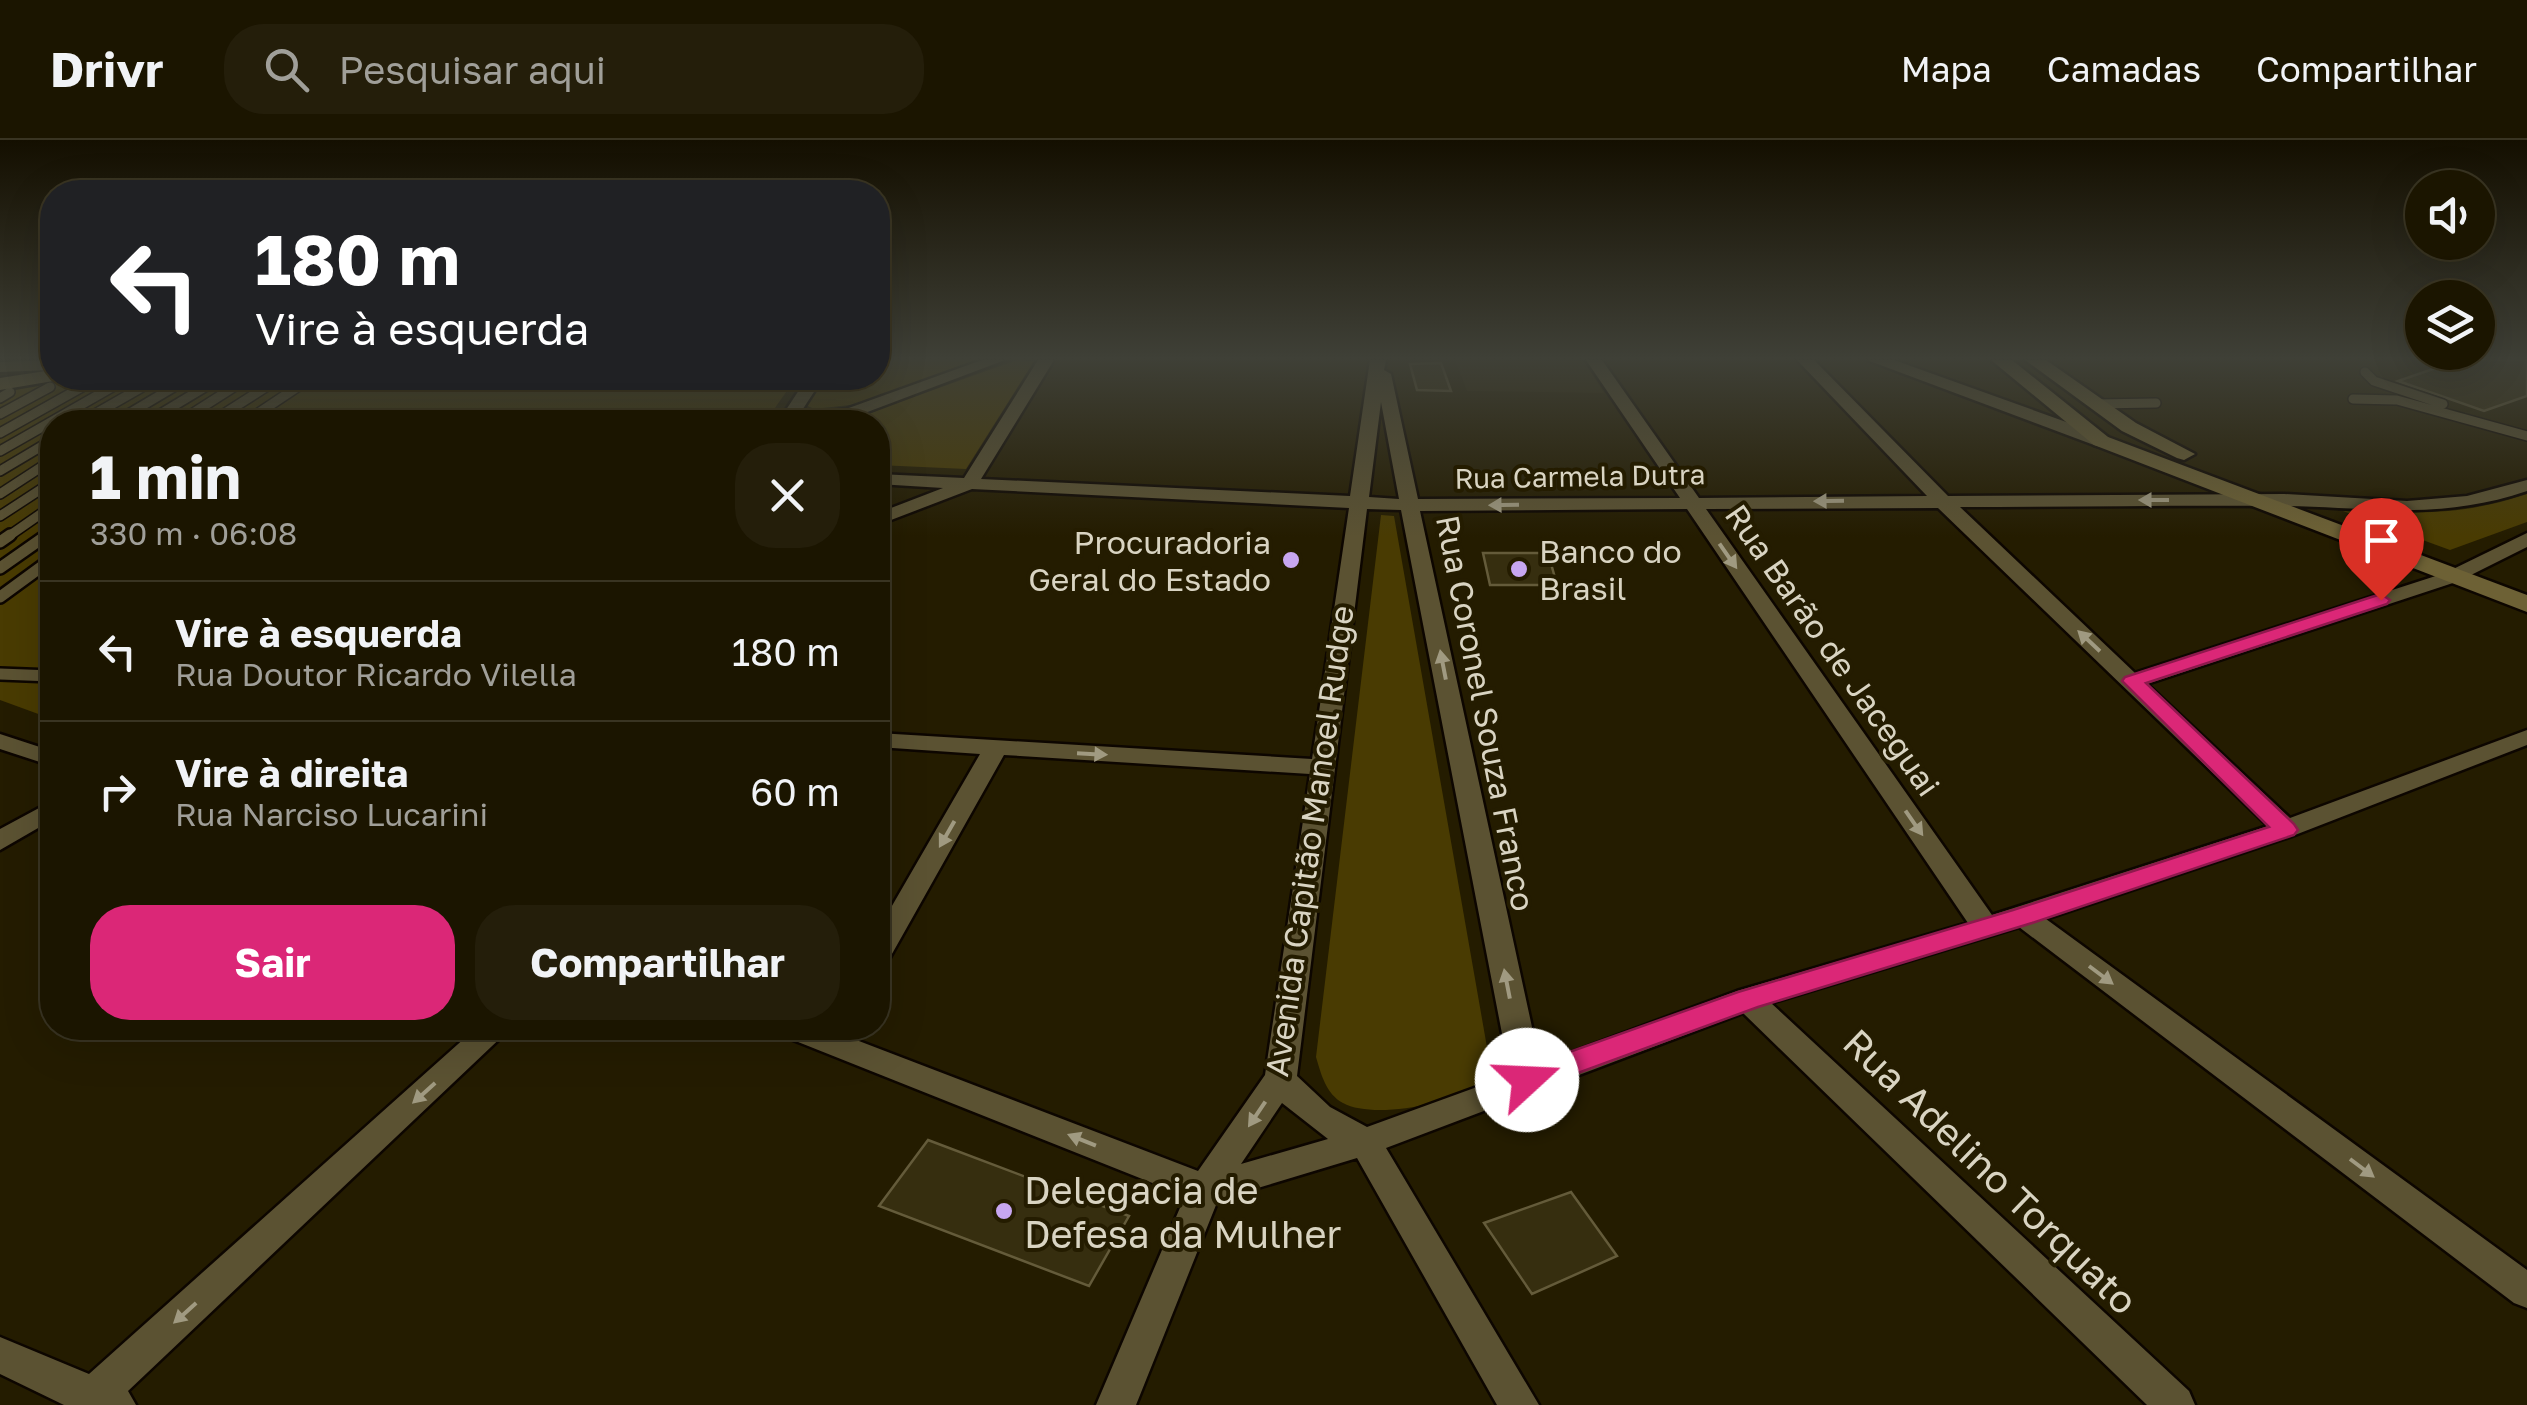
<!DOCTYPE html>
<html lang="pt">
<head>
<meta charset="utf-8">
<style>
  :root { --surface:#1b1500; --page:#241e0a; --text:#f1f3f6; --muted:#a09f99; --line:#393422; --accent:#db2777 }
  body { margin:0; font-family:"Golos Text",sans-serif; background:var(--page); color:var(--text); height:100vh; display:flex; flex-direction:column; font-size:38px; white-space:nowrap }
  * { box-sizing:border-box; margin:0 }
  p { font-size:32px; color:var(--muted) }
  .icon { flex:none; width:55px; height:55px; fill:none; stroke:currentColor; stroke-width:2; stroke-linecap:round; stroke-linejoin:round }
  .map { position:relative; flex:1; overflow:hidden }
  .details { position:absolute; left:40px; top:270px; width:850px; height:630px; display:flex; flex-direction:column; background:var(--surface); border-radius:40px; box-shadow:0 10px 40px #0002,0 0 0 2px var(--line) }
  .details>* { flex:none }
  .guide { position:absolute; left:40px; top:40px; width:850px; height:210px; border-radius:40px; box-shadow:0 10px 40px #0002,0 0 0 2px var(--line); background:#202124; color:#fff; overflow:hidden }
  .controls { position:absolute; left:2405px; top:30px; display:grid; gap:20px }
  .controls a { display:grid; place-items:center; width:90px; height:90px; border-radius:50%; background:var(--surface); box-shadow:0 10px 40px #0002,0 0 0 2px var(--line); font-size:50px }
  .pin { position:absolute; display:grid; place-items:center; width:85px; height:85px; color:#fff; margin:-102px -42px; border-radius:50% 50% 50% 0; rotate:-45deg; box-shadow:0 0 10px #0007 }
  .pin .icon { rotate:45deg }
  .me { position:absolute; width:110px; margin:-55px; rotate:70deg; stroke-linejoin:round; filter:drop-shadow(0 0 8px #0008) }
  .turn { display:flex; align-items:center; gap:35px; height:210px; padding:0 50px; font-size:45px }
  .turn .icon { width:130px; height:130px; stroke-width:2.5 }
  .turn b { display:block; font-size:70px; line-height:85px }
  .round { display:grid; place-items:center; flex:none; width:105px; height:105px; border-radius:40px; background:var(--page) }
  .headline { display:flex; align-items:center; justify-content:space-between; height:170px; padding:0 50px }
  h1 { font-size:60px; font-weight:700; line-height:75px }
  .action { display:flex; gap:20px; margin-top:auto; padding:20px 50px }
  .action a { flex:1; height:115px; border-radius:40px; background:var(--accent); color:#fff; font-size:40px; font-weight:700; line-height:115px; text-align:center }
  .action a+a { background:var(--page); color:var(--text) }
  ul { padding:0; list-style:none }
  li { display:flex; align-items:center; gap:30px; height:140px; padding:0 50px; border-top:2px solid var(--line) }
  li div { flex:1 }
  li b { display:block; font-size:38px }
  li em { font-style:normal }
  header { display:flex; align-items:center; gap:60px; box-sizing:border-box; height:140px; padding:0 50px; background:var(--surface); border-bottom:2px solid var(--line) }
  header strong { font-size:48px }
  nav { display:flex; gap:55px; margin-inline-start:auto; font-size:35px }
  .search { width:700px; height:90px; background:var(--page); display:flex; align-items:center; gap:25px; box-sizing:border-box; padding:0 35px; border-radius:40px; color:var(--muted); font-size:38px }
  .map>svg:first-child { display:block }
</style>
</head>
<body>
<header>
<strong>Drivr</strong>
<div class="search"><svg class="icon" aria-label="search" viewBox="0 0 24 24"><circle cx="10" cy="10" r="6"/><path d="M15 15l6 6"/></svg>Pesquisar aqui</div>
<nav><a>Mapa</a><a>Camadas</a><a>Compartilhar</a></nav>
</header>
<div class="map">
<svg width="2527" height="1265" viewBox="0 0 2527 1265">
  <rect width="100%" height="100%" fill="#241c00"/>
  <!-- built -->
  <path fill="#2d2507" d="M1455,220H1583L1604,253L1467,251Z"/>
  <!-- green -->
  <path fill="#493b02" d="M878,220H988L876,262L814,269L806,265L823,238H878Z
    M1017,220L1034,221L966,329L878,325V282H844Z
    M74,238H796L765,282H52V579L0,560V249Z
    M2527,354V382L2450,410L2343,371C2414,373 2458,377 2527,354Z
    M1381,375L1394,376L1488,913C1486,925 1484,940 1472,947C1446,965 1372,979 1343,963C1326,954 1321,934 1316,917Z"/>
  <!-- building -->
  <path fill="#362e0f" stroke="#645b3a" stroke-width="2.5" d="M2459,220H2527V256L2484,271L2398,241Z
    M1441,223L1451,251L1417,250L1410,224Z
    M1483,413H1548L1557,445H1490Z
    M928,1000L1129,1076L1089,1146L879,1066Z
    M1571,1052L1617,1116L1532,1154L1484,1083Z"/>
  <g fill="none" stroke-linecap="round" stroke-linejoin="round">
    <!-- service-far1 casing -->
    <g stroke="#0d0600" stroke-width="12">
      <path id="service-far1" d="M2365,232L2374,241L2443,264
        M0,258L10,252
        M2353,259L2397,260L2527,296
        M2095,264L2156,263
        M0,274L50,247
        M81,282L158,238
        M115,282L189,238
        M147,282L220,238
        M179,282L248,238
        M211,282L280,238
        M245,282L311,238
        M0,293L91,242
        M0,311L128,238
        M0,331L52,300
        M0,354L52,320
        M0,376L52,342
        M6,398L52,366
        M44,398L52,392"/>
    </g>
    <!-- service casing -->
    <g stroke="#0d0600" stroke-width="16">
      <path id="service" d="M0,402L10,395
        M0,428L47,395
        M0,457L52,419
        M0,534L52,536"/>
    </g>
    <!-- minor casing -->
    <g stroke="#0d0600" stroke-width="5">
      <path id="minor" d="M52,220V230L0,232V222Z
        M982,220H1005L841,282H778L807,238H823L799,275L846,269Z
        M1038,220H1054L981,339L1350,356L1370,220H1386L1384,230L1391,234L1418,359L1680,358L1586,220H1602L1699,358L1927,356L1797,220H1814L1948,356L2284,354L2407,361L2467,356L2527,340V351C2439,381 2368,367 2279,366C2173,365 2066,367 1960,367L2135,533L2445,433L2527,393V407L2459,441L2147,544L2290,678L2527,590V605L2295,695L2046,779L2527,1130V1168L2514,1163L2019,787L1771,863L2189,1251L2195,1265H2147L1743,873L1386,1008L1539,1265H1497L1357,1018L1218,1060L1136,1265H1096L1185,1056L783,896L779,888H825L1198,1031L1265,935L1310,634L1004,615L888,821L878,824V790L980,614L878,607V593L1312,619L1349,368L972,349L878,385V373L943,348L878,344V334L964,338ZM1381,262L1399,359L1369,357ZM1938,368L2268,686L1992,775L1706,369ZM1367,369L1401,370L1510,935L1367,987L1330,967L1297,936ZM1687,369L1968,783L1737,851L1540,924L1420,371ZM1282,963L1328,999L1241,1024Z
        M0,594L52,611V626L0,609Z
        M52,661V680L0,710V689Z
        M476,888H511L128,1251L136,1265H64L0,1234V1197L89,1234Z"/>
    </g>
    <!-- tertiary casing -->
    <g stroke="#0d0600" stroke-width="5">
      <path id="tertiary" d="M1867,220H1894L2108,297L2111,301L2101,307L2094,305Z"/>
    </g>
    <!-- secondary casing -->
    <g stroke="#0d0600" stroke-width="5">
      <path id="secondary" d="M1991,220H2012L2108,297L2527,455V472L2094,305Z
        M2025,220H2046L2136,283L2195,314L2184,320L2177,318L2122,291Z
        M52,230V238H60L59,240L0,250V238Z"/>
    </g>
    <!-- service-far1 -->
    <use href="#service-far1" stroke="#5b5232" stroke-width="9"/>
    <!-- service -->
    <use href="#service" stroke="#5b5232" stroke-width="11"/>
    <!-- minor -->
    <use href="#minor" fill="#5b5232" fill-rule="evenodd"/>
    <!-- tertiary -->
    <use href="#tertiary" fill="#5b5232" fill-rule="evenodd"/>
    <!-- secondary -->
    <use href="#secondary" fill="#6d6135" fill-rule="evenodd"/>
  </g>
  <!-- one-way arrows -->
  <defs><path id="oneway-solid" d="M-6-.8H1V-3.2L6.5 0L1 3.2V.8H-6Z" transform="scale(2.5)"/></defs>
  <g fill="#a09a81">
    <use href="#oneway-solid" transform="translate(2154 360) rotate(-180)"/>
    <use href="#oneway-solid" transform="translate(1829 361) rotate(179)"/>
    <use href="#oneway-solid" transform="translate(1504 365) rotate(179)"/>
    <use href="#oneway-solid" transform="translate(1728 416) rotate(55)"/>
    <use href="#oneway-solid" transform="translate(2089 501) rotate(-137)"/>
    <use href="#oneway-solid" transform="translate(1443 525) rotate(-101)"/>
    <use href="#oneway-solid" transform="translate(1092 614) rotate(3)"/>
    <use href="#oneway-solid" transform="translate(1914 683) rotate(55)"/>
    <use href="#oneway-solid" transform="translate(947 694) rotate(120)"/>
    <use href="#oneway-solid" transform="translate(2101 835) rotate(37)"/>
    <use href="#oneway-solid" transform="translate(1507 844) rotate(-101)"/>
    <use href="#oneway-solid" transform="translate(424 953) rotate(138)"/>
    <use href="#oneway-solid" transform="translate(1257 974) rotate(124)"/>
    <use href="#oneway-solid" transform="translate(1082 1000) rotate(-158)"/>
    <use href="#oneway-solid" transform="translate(2362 1028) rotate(37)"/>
    <use href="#oneway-solid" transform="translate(185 1173) rotate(138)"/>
  </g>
  <!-- sky -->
  <linearGradient id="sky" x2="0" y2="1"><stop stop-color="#140f00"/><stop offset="0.55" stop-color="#3f4037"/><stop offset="1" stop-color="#3f4037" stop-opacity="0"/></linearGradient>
  <rect width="2527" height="397" fill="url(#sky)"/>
  <!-- route -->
  <path fill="#db2777" stroke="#8e194d" stroke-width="2.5" d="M2381,454L2390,460L2387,464L2146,543L2294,684L2298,690L2294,695L2032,783L1758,867L1537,948L1527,951L1516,948L1512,940L1516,931L1738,852L2013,770L2269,687L2122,541L2125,537Z"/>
  <!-- markers -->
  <g fill="#c7a6f0" stroke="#241c00" stroke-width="4">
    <circle cx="1291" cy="420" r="10"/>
    <circle cx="1519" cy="429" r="10"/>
    <circle cx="1004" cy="1071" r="10"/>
  </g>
  <g text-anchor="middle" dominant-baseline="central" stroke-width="8" stroke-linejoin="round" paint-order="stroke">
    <!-- far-street labels -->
    <g font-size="28" fill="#d9d4c2" stroke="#241c00">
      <text transform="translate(1580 336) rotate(-1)">Rua Carmela Dutra</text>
    </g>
    <!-- poi labels -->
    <g font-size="32" fill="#d9d4c2" stroke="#241c00" text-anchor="end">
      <text x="1271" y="402">Procuradoria<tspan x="1271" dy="37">Geral do Estado</tspan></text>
      <text x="1539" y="411" text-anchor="start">Banco do<tspan x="1539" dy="37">Brasil</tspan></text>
    </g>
    <!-- street labels -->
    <g font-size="32" fill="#d9d4c2" stroke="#241c00">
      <text transform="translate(1833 510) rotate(55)">Rua Barão de Jaceguai</text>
      <text transform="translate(1486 573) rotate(79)">Rua Coronel Souza Franco</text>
      <text transform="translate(1309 701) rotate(-82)">Avenida Capitão Manoel Rudge</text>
    </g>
    <!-- near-street labels -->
    <g font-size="38" fill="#d9d4c2" stroke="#241c00">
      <text transform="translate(1991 1031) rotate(44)">Rua Adelino Torquato</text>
    </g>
    <!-- near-poi labels -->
    <g font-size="38" fill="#d9d4c2" stroke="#241c00" text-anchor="start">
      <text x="1024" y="1049">Delegacia de<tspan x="1024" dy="44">Defesa da Mulher</tspan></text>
    </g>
  </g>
</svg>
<div class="controls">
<a><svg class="icon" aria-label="sound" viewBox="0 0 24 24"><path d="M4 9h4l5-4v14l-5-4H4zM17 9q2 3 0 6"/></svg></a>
<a><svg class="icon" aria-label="layers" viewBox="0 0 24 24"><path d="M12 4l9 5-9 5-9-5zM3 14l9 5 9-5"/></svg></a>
</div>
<div class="pin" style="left:2381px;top:460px;background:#d93025"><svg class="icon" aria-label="arrive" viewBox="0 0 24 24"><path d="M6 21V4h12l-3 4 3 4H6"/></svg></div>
<svg class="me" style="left:1527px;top:940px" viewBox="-20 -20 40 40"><circle r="19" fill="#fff"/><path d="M0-13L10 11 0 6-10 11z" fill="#db2777"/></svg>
<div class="guide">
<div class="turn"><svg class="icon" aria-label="left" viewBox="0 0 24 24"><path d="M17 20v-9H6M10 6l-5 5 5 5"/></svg><div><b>180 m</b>Vire à esquerda</div></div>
</div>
<section class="details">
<div class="headline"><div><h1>1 min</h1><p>330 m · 06:08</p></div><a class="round"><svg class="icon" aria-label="close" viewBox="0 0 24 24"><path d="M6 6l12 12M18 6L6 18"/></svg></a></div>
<ul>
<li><svg class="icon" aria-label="left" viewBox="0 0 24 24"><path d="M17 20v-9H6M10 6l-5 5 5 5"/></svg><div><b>Vire à esquerda</b><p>Rua Doutor Ricardo Vilella</p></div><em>180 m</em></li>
<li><svg class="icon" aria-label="right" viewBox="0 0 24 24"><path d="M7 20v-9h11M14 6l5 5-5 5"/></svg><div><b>Vire à direita</b><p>Rua Narciso Lucarini</p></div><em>60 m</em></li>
</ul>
<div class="action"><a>Sair</a><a>Compartilhar</a></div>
</section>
</div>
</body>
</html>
